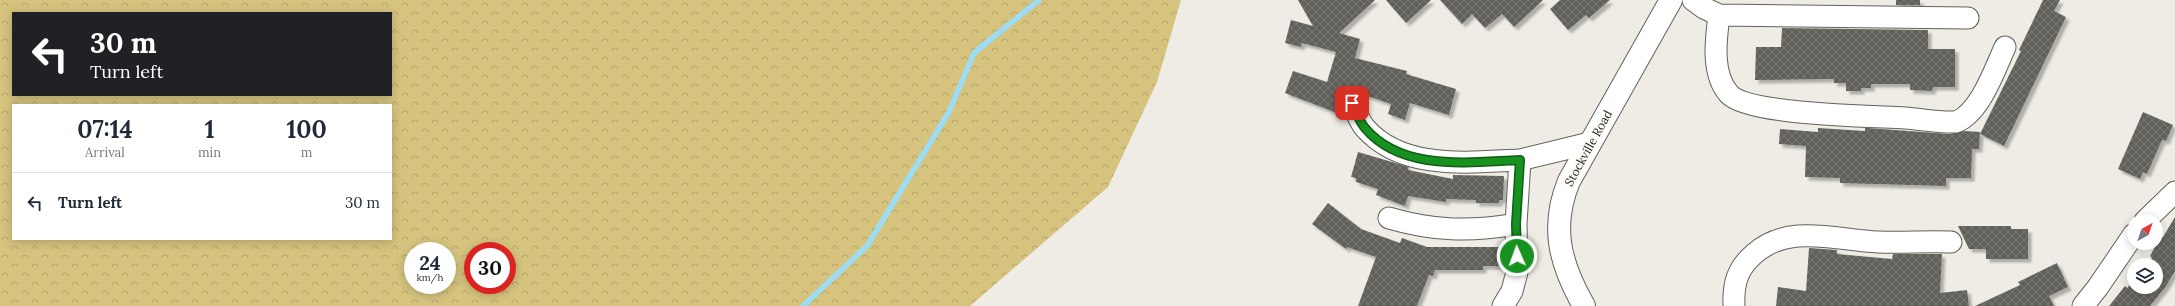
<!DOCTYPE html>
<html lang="en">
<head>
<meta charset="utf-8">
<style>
  :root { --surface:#fff; --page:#f2f2f3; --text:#1f2937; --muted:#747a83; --line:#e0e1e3 }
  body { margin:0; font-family:Lora,serif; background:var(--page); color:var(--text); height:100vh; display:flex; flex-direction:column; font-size:15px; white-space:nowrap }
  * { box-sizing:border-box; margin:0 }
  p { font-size:13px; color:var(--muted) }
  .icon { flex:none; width:22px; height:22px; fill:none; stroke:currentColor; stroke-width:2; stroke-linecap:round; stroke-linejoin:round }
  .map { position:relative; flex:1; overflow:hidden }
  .sheet { position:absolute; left:12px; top:104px; width:380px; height:136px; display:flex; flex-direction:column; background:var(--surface); border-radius:0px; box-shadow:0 2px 10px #0003 }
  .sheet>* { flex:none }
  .guide { position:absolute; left:12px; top:12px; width:380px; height:84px; border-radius:0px; box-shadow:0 2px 10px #0003; background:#202124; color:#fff; overflow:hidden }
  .needle { width:26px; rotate:40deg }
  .buttons { position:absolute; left:2127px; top:214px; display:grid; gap:8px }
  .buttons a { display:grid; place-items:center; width:36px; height:36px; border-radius:50%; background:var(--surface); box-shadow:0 2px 10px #0003; font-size:20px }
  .speed { position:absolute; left:404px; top:242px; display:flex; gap:8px; font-size:20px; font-weight:700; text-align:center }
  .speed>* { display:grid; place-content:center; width:52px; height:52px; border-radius:50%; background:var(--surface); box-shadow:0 2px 10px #0003; line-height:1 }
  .speed small { font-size:10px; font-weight:400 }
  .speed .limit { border:6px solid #d22; background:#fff; color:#111 }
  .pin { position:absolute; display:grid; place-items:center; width:34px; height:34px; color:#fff; margin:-17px; border-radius:8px; box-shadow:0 2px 6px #0006 }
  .me { position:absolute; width:44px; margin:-22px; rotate:358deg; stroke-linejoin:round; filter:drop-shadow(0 0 3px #0008) }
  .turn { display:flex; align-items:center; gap:14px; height:84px; padding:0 12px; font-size:18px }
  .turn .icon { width:52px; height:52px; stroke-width:2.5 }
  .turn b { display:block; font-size:28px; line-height:34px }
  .eta { display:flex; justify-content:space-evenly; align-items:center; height:68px; text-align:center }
  .eta b { font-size:24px; font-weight:700; line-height:28px }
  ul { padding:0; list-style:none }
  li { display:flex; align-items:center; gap:12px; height:60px; padding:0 12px; border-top:1px solid var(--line) }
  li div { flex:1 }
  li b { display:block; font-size:15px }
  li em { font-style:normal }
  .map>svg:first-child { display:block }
</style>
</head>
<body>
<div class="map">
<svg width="2175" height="306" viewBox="0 0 2175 306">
  <defs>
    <pattern id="forest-crowns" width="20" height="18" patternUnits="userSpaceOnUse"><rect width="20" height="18" fill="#d5c37e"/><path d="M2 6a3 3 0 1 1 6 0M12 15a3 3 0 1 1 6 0" fill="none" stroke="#b7a76d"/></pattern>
    <pattern id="building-cross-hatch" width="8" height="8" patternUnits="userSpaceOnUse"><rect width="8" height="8" fill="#62605a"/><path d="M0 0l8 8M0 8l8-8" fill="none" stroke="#797873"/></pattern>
    <filter id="shadow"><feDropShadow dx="3.5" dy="3.5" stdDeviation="1" flood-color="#0004"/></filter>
  </defs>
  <rect width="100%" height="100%" fill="#eeece4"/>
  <!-- forest -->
  <path fill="url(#forest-crowns)" fill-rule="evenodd" d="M0,0H1181L1157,82L1108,187L970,306H0ZM13,13H391V95H13ZM13,105H391V239H13ZM413,251H447V285H413ZM473,251H507V285H473Z"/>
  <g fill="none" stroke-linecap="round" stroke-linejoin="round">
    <!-- stream -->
    <path stroke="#9cddf5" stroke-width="5.5" d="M803,306L867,246L949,112L974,53L1039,0"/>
  </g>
  <!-- building -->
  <path fill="url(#building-cross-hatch)" filter="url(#shadow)" d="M1298,0H1375L1339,33L1360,39L1355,58L1407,71L1406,74L1456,89L1449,115L1410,103L1405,120L1388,114L1391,104L1353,91H1347L1342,96L1340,102L1341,109L1339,108L1337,113L1285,93L1293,71L1327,82L1336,52L1302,43L1301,47L1285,43L1291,20L1313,26Z
    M1386,0H1431L1406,23Z
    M1440,0H1543L1514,27L1502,14L1485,28L1472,14L1462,24Z
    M1560,0H1610L1589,18L1586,15L1568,30L1550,9Z
    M1896,0H1920V5H1896Z
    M2043,0H2060L2054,11L2066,17L2004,146L1980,134L2021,51L2019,50Z
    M1782,28L1928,30V49H1955V87H1933L1932,91L1910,90V84H1871V88H1861V91H1846V83H1834V79L1755,80L1756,47H1781Z
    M2143,112L2173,125L2166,141L2162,140L2147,174L2143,172L2140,179L2118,169Z
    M1818,128L1865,131V128H1868L1949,134L1965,131L1980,132L1979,149H1972L1971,178H1946V186L1840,183V178L1805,177L1806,146L1779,144L1780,129L1818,132Z
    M1358,152L1409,167L1408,170L1453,179V175L1504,176L1503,200H1499V203H1476V200L1446,199V202L1408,196L1405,206L1376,195L1378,189L1356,182V178L1351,177Z
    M1328,203L1361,229L1400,243L1402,238L1427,247H1503L1504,266H1483V270H1435L1433,276L1429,275L1417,306H1358L1376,257L1347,247L1346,249L1312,224Z
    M2175,217V271L2166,286L2150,306H2109L2125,286L2127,288L2134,280V287H2156V265H2146L2152,258L2150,256L2161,236L2163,237Z
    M1958,226H2011V229H2028V259H1986V249H1969Z
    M1809,248L1837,250V254L1892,259L1893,254H1942L1940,293L1967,290L1969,306H1776L1778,287L1806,291Z
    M2057,263L2068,287L2049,296L2054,306H1975L2020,285L2018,282Z"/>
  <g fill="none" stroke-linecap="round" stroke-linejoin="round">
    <!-- minor casing -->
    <g stroke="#63615a" stroke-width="23">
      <path id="minor" d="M1693,0L1704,8L1719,15L1968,18
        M1719,15C1716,39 1711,74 1729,94C1748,115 1872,116 1905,118C1921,119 1939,123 1956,122C1980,113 1995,69 2005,47
        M1352,103C1356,111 1359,121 1365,128C1403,171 1469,162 1520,160
        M1389,218C1433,231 1470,232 1516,224
        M2145,221L2175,192
        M1503,306L1512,291L1517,272L1516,224L1520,160L1590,143
        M1734,306C1733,284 1737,269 1754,254C1789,223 1835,240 1878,242C1902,243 1927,241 1951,242
        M2083,306L2098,287L2134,234"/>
    </g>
    <!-- tertiary casing -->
    <g stroke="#63615a" stroke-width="24">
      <path id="tertiary" d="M1584,306C1560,264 1550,227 1569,181L1671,0"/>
    </g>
    <!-- minor -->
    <use href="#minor" stroke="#fff" stroke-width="21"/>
    <!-- tertiary -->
    <use href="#tertiary" stroke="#fff" stroke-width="22"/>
  </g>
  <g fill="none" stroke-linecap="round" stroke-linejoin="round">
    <!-- route casing -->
    <g stroke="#0f5e14" stroke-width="10">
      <path id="route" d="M1352,103C1356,111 1359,121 1365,128C1402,172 1469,162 1520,160L1516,224L1517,256"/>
    </g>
    <!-- route -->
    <use href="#route" stroke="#17911f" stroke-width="7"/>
  </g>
  <g text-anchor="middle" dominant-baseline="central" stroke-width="4" stroke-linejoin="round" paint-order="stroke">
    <!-- street labels -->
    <g font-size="12" fill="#262623" stroke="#fbf9f1">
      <text transform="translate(1588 148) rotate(-61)">Stockville Road</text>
    </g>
  </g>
</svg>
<div class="buttons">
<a><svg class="needle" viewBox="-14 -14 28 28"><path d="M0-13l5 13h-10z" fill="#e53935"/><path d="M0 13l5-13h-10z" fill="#747a83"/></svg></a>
<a><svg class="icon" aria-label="layers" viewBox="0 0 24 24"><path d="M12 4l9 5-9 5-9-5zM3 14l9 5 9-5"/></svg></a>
</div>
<div class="speed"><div>24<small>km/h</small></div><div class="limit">30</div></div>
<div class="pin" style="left:1352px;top:103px;background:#d93025"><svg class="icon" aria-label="arrive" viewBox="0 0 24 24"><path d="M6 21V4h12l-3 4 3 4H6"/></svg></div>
<svg class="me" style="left:1517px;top:256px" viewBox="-20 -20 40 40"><circle r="17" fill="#17911f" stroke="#fff" stroke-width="3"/><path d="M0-11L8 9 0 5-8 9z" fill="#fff"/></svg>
<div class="guide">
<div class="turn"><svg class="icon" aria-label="left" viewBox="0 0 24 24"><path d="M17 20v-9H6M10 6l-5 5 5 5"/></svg><div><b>30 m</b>Turn left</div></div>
</div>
<section class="sheet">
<div class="eta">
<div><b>07:14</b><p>Arrival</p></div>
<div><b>1</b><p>min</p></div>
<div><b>100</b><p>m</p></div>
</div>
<ul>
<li><svg class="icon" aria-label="left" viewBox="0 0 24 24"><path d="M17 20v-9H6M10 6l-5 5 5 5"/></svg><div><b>Turn left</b></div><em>30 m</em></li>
</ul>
</section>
</div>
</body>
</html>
